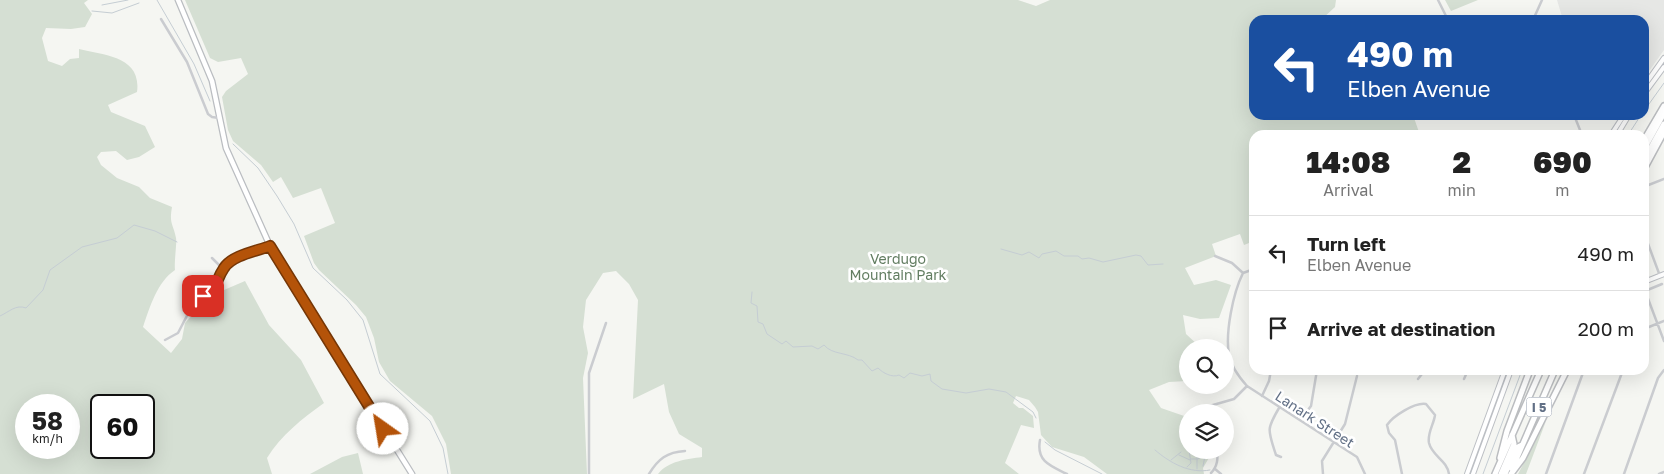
<!DOCTYPE html>
<html lang="en">
<head>
<meta charset="utf-8">
<style>
  :root { --surface:#fff; --page:#f6f6f6; --text:#222; --muted:#767676; --line:#e0e0e0 }
  body { margin:0; font-family:"Golos Text",sans-serif; background:var(--page); color:var(--text); height:100vh; display:flex; flex-direction:column; font-size:19px; white-space:nowrap }
  * { box-sizing:border-box; margin:0 }
  p { font-size:16px; color:var(--muted) }
  .icon { flex:none; width:28px; height:28px; fill:none; stroke:currentColor; stroke-width:2; stroke-linecap:round; stroke-linejoin:round }
  .map { position:relative; flex:1; overflow:hidden }
  .panel { position:absolute; left:1249px; top:130px; width:400px; height:245px; display:flex; flex-direction:column; background:var(--surface); border-radius:15px; box-shadow:0 5px 20px #0002 }
  .panel>* { flex:none }
  .top-card { position:absolute; left:1249px; top:15px; width:400px; height:105px; border-radius:15px; box-shadow:0 5px 20px #0002; background:#1a4fa0; color:#fff; overflow:hidden }
  .buttons { position:absolute; left:1179px; top:339px; display:grid; gap:10px }
  .buttons a { display:grid; place-items:center; width:55px; height:55px; border-radius:50%; background:var(--surface); box-shadow:0 5px 20px #0002; font-size:25px }
  .speed { position:absolute; left:15px; top:394px; display:flex; gap:10px; font-size:25px; font-weight:700; text-align:center }
  .speed>* { display:grid; place-content:center; width:65px; height:65px; border-radius:50%; background:var(--surface); box-shadow:0 5px 20px #0002; line-height:1 }
  .speed small { font-size:12px; font-weight:400 }
  .speed .limit { border:2px solid #111; border-radius:8px; background:#fff; color:#111 }
  .pin { position:absolute; display:grid; place-items:center; width:42px; height:42px; color:#fff; margin:-21px; border-radius:10px; box-shadow:0 2px 8px #0006 }
  .me { position:absolute; width:55px; margin:-28px; rotate:328deg; stroke-linejoin:round; filter:drop-shadow(0 0 4px #0008) }
  .turn { display:flex; align-items:center; gap:18px; height:105px; padding:0 15px; font-size:22px }
  .turn .icon { width:65px; height:65px; stroke-width:2.5 }
  .turn b { display:block; font-size:35px; line-height:42px }
  .eta { display:flex; justify-content:space-evenly; align-items:center; height:85px; text-align:center }
  .eta b { font-size:30px; font-weight:800; line-height:35px }
  ul { padding:0; list-style:none }
  li { display:flex; align-items:center; gap:15px; height:75px; padding:0 15px; border-top:1px solid var(--line) }
  li div { flex:1 }
  li b { display:block; font-size:19px }
  li em { font-style:normal }
  .map>svg:first-child { display:block }
</style>
</head>
<body>
<div class="map">
<svg width="1664" height="474" viewBox="0 0 1664 474">
  <rect width="100%" height="100%" fill="#f5f6f2"/>
  <!-- built -->
  <path fill="#e6e7e5" d="M1557,0H1664V50L1644,78V20H1563Z"/>
  <!-- green -->
  <path fill="#d5dfd3" fill-rule="evenodd" d="M0,0H88L84,3L92,14L85,27L71,29L46,28L42,38L48,61L62,66L70,59L79,58V49C103,55 142,56 137,92L108,105L111,112L145,126L155,147L139,157L127,160L116,151L101,152L97,157L101,165L117,178L139,187L150,198L172,207C169,224 173,223 176,238C177,243 174,262 175,270C157,282 150,307 143,327L171,353L182,339L185,323L210,296L245,281L269,325L301,360L324,403C302,419 281,435 267,458L272,474H0ZM26,405H69V448H26ZM101,405H144V448H101Z
    M185,0H1018L1036,6L1050,0H1336L1335,7L1321,20H1254V115H1413L1420,135H1254V241L1244,245L1240,234L1212,244L1216,256L1185,268L1194,285L1216,280L1231,285L1219,318L1200,319L1183,315L1186,334L1200,347L1188,348L1187,381L1169,382L1149,390L1161,408L1187,417L1188,450H1206L1210,456L1203,468L1204,474H1107L1084,457L1052,447L1041,435L1038,412L1035,407L1029,400L1016,396L1013,403L1019,408H1023L1033,416L1034,428L1021,425L1005,463L1019,474H658C668,461 687,459 702,457V448L679,434L669,412L664,384L633,399L638,300L629,284L616,271L603,273L586,300L583,327L588,353L583,378L587,474H451L446,444L432,416L390,381L379,362L374,338L366,317L356,305L319,270L314,263L304,236L335,223L321,188L293,198L281,177L273,182L261,165L233,141L228,130L222,97L226,91L248,74L241,58L218,62L210,58Z
    M1445,0H1478L1451,11Z
    M1546,421L1526,474H1518Z
    M358,453L363,474H310L342,457Z"/>
  <g fill="none" stroke-linecap="round" stroke-linejoin="round">
    <!-- stream -->
    <path stroke="#c5cdd3" stroke-width="1" d="M157,0L194,64L210,101
      M102,5L128,0
      M92,11L112,13L139,3
      M1644,111L1664,83
      M1628,135L1641,115
      M233,144L258,168L277,196L294,224L313,268L347,300L363,320L380,374L430,421L443,448L448,474
      M1001,249L1022,255L1029,252L1039,258L1042,254L1056,251L1064,256H1078L1082,259L1089,258L1103,262L1136,255L1141,256L1148,265L1163,264
      M752,292L751,303L757,306L758,322L763,324L767,334L782,344L786,341L793,347L812,346L818,349L824,345C832,355 848,352 858,360H862L872,371L878,368C883,373 892,378 899,375L904,378L910,373L922,376L930,374L931,381L942,389L966,393L989,389L1006,392L1033,412L1036,418
      M0,316C9,312 16,304 26,308L43,290L50,270L82,247L117,238L134,225L155,231L177,242
      M1045,442L1055,450L1102,474
      M1155,450C1170,463 1190,474 1210,470
      M1201,450L1205,456L1203,466
      M1179,455L1190,460
      M1191,459H1198L1209,450
      M1171,460L1181,452
      M1187,467L1191,463L1189,450
      M1197,469V454
      M1483,474L1522,370"/>
    <!-- secondary casing -->
    <g stroke="#bcbfc4" stroke-width="6">
      <path id="secondary" d="M1644,86L1664,58
        M1644,94L1664,67
        M1611,135L1624,115
        M1617,135L1629,115
        M1644,282L1664,274
        M1467,474L1505,370
        M1473,474L1511,370"/>
    </g>
    <!-- primary casing -->
    <g stroke="#babdc1" stroke-width="7">
      <path id="primary" d="M178,0L212,81L226,148L270,246L412,474"/>
    </g>
    <!-- motorway casing -->
    <g stroke="#bbbdc0" stroke-width="8">
      <path id="motorway" d="M1644,140L1664,106
        M1644,149L1664,113
        M1644,160L1664,124
        M1644,169L1664,132
        M1500,458L1507,431L1530,370
        M1512,469L1555,370
        M1495,474L1541,370
        M1501,474L1514,444L1512,435
        M1505,474L1516,448L1522,445
        M1511,474L1523,458L1567,370"/>
    </g>
    <!-- minor -->
    <path stroke="#caccd0" stroke-width="2.5" d="M1438,0L1448,20
      M161,19L187,62L208,114L212,117L219,118
      M1533,20L1542,0
      M1576,120L1582,135
      M1644,191L1646,186L1664,179
      M1644,233L1660,276
      M1215,256L1232,263L1243,273L1254,269
      M212,258L223,269
      M1243,273C1233,293 1225,333 1229,355C1231,367 1239,377 1247,386L1357,457L1365,474
      M1644,288L1664,341
      M1645,291L1662,284
      M1644,329L1664,321
      M165,340L178,333L193,304L214,289L223,269L232,261L269,246
      M1418,379L1425,370
      M1464,379L1468,370
      M1262,396L1269,381L1271,370
      M1279,408C1266,430 1268,430 1276,455L1281,457
      M1200,412L1206,407L1234,399L1247,386
      M1300,420L1311,406L1317,370
      M1040,440C1036,461 1050,466 1067,474
      M1215,469L1221,474
      M1211,473C1217,467 1219,458 1216,450
      M589,474V373L606,323
      M649,474C658,459 667,452 685,451
      M1323,474L1322,461L1345,424L1357,376
      M1402,474L1395,440L1389,433L1387,425C1393,416 1415,402 1426,404L1435,415C1434,424 1427,433 1429,443C1432,456 1447,460 1449,474
      M1546,474L1584,370
      M1584,474L1623,370
      M1624,474L1658,378L1664,370
      M1659,474L1664,472"/>
    <!-- secondary -->
    <use href="#secondary" stroke="#fff" stroke-width="4"/>
    <!-- primary -->
    <use href="#primary" stroke="#fff" stroke-width="4.5"/>
    <!-- motorway -->
    <use href="#motorway" stroke="#fff" stroke-width="5"/>
  </g>
  <g fill="none" stroke-linecap="round" stroke-linejoin="round">
    <!-- route casing -->
    <g stroke="#753606" stroke-width="12">
      <path id="route" d="M203,296C221,284 214,283 224,268C232,255 257,251 270,246L383,429"/>
    </g>
    <!-- route -->
    <use href="#route" stroke="#b45309" stroke-width="9"/>
  </g>
  <g text-anchor="middle" dominant-baseline="central" stroke-width="5" stroke-linejoin="round" paint-order="stroke">
    <!-- shield labels -->
    <rect fill="#fff" stroke="#919baa" stroke-width="1" x="1526.5" y="397.5" width="25" height="19" rx="4"/>
    <g font-size="12" font-weight="bold" fill="#627086">
      <text x="1539" y="407">I 5</text>
    </g>
    <!-- park labels -->
    <g font-size="14" fill="#627d61" stroke="#fff">
      <text x="898" y="258">Verdugo<tspan x="898" dy="16">Mountain Park</tspan></text>
    </g>
    <!-- street labels -->
    <g font-size="14" fill="#627086" stroke="#fff">
      <text transform="translate(1315 419) rotate(33)">Lanark Street</text>
    </g>
  </g>
</svg>
<div class="buttons">
<a><svg class="icon" aria-label="search" viewBox="0 0 24 24"><circle cx="10" cy="10" r="6"/><path d="M15 15l6 6"/></svg></a>
<a><svg class="icon" aria-label="layers" viewBox="0 0 24 24"><path d="M12 4l9 5-9 5-9-5zM3 14l9 5 9-5"/></svg></a>
</div>
<div class="speed"><div>58<small>km/h</small></div><div class="limit">60</div></div>
<div class="pin" style="left:203px;top:296px;background:#d93025"><svg class="icon" aria-label="arrive" viewBox="0 0 24 24"><path d="M6 21V4h12l-3 4 3 4H6"/></svg></div>
<svg class="me" style="left:383px;top:429px" viewBox="-20 -20 40 40"><circle r="19" fill="#fff"/><path d="M0-13L10 11 0 6-10 11z" fill="#b45309"/></svg>
<div class="top-card">
<div class="turn"><svg class="icon" aria-label="left" viewBox="0 0 24 24"><path d="M17 20v-9H6M10 6l-5 5 5 5"/></svg><div><b>490 m</b>Elben Avenue</div></div>
</div>
<section class="panel">
<div class="eta">
<div><b>14:08</b><p>Arrival</p></div>
<div><b>2</b><p>min</p></div>
<div><b>690</b><p>m</p></div>
</div>
<ul>
<li><svg class="icon" aria-label="left" viewBox="0 0 24 24"><path d="M17 20v-9H6M10 6l-5 5 5 5"/></svg><div><b>Turn left</b><p>Elben Avenue</p></div><em>490 m</em></li>
<li><svg class="icon" aria-label="arrive" viewBox="0 0 24 24"><path d="M6 21V4h12l-3 4 3 4H6"/></svg><div><b>Arrive at destination</b></div><em>200 m</em></li>
</ul>
</section>
</div>
</body>
</html>
